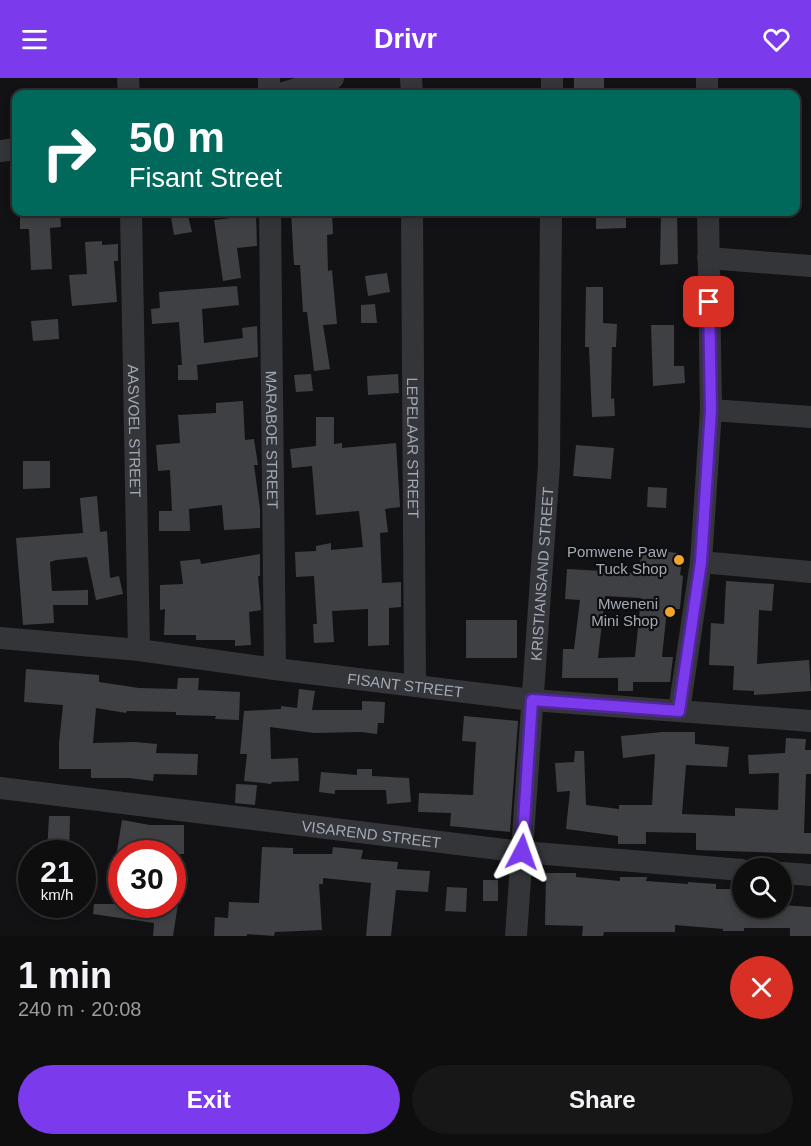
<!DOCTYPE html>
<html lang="en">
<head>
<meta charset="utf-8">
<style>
  :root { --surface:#0e0e0f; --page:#171718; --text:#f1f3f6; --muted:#9b9c9e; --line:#2e2e2f; --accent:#7c3aed }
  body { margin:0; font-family:Arial,sans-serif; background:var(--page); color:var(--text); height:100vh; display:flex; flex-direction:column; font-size:22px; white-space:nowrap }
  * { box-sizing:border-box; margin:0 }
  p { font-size:20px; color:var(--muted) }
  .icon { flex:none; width:33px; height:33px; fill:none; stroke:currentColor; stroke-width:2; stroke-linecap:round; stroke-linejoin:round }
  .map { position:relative; height:858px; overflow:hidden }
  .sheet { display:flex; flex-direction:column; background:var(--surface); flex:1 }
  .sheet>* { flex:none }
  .hud { position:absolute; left:12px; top:12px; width:788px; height:126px; border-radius:12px; box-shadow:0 3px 9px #0003,0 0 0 2px var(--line); background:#00695c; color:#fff; overflow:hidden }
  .controls { position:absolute; left:732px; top:780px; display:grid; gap:12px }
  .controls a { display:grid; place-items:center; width:60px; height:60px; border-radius:50%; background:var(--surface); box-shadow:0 3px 9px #0003,0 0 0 2px var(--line); font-size:30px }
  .speed { position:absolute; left:18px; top:762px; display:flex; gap:12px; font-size:30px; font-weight:700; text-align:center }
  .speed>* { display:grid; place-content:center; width:78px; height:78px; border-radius:50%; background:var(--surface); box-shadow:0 3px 9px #0003,0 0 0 2px var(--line); line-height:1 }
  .speed small { font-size:15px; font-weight:400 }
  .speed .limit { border:9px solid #d22; background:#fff; color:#111 }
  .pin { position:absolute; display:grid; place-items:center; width:51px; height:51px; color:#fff; margin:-26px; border-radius:12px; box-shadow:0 3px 9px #0006 }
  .me { position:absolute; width:66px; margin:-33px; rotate:4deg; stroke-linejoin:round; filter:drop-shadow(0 0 4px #0008) }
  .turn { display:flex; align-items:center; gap:21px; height:126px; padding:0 18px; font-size:27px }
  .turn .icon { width:78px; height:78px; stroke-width:2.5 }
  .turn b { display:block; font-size:42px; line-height:51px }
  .round { display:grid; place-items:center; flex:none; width:63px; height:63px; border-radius:32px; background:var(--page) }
  .head { display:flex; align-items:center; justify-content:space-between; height:102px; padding:0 18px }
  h1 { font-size:36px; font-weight:700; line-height:45px }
  .action { display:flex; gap:12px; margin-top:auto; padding:12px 18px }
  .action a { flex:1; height:69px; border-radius:36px; background:var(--accent); color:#fff; font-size:24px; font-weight:700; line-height:69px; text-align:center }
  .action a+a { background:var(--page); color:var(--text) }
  header { display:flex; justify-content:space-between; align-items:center; height:78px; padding:0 18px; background:var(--accent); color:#fff; font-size:27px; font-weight:700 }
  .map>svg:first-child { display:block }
</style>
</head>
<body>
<header><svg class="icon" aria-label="menu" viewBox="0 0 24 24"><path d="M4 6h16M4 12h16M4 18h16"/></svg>Drivr<svg class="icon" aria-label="heart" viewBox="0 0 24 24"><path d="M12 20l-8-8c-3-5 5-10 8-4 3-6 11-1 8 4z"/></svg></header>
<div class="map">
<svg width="811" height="858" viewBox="0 0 811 858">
  <rect width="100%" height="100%" fill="#121214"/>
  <!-- building -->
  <path fill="#3e4044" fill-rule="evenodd" d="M574,0H604V16H574Z
    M20,134H60L61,149L50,150L52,191L31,192L29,151H20Z
    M170,134H187L192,154L174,157Z
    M291,134H332L333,156L327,157L328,193L332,192L337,246L323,247L330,291L314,293L307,234H303L300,187H294Z
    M596,134H626V150L596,151Z
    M661,134H677L678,186L660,187Z
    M256,137L257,168L237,170L241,200L223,203L214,142Z
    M102,163V167L118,166V183H114L117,224L72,228L69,197L87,196L85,164Z
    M387,195L390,214L368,218L365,198Z
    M237,208L239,227L202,231L204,265L243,260L242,250L257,248L258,279L197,287L198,302H178V287H182L179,244L152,246L151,231L160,230L159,214Z
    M586,209H603V245L617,246L616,269H612L611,321L614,320L615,338L592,339L589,269H585Z
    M375,226L377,245H361V227Z
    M58,241L59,261L33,263L31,243Z
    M651,247H674V288H684L685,305L653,308Z
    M311,296L313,313L296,314L294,297Z
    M398,296L399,315L368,317L367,298Z
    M243,323L245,362L254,361L258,387H254L260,431V450L224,452L222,427L189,431L190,453H159V433H172L170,392L158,393L156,367L180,365L178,337L216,335V325Z
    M316,339H334V366L342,365V370L396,365L400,429L385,431L388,454L380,455L382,505L401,504V529L389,530V567L368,568V531L332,533L334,564L314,565L313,546H317L314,498L296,499L295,474L316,473V468L331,465V472L363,469L359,433L316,437L312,388L292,390L290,371L316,368Z
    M576,367L614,370L611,401L573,398Z
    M23,383H50V410L23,411Z
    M648,409L667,410L666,430L647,429Z
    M97,418L100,454L107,453L110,500L119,498L123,516L96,522L87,479L56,482L50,484L52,513L88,512V527H53L54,545L23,547L16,460L83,455L80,420Z
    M642,470L683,476L680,497L683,498L680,531H667L662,579H673L670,604H633V613H618V600H562L563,571H574L580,522L565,521L567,491L639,495ZM605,518L641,520L635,579L598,580Z
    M260,476V498H258L261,532L249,534L251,567L235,568V562H196V557H164L165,531L160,532V507L183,506L180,483L200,481L201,486Z
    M726,503L774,506L772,533L759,532L757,586L809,582L811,613L754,617V613L733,612L734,588L709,587L711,545L724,546Z
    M466,542H517V580H466Z
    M26,591L99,597V604L139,610L177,611L178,600H199L198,612L240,614L239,642L215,641L216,638L176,637V634L127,633L126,635L96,630L93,665L135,664L157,666L156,675L198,676L197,697L154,696L153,703L129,700H91V691H59V665L63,627L24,624Z
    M299,611L315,613L312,632H362V623L385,624L384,645H378L377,656L361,654L314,655L270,649L271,681L298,680L299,703L272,704L271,706L244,703L247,676H240L244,633L281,631V628L297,630Z
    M464,638L518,643L510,754L450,748L451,735L418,734L419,715L473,717L476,664L462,663Z
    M662,654H695V666L729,669L727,689L686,687L682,736L735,738V730L778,732L779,695L749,696L748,677L785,675L786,660L806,661L805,672H811V696H806L804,755H811V776L696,772V755L646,754V766H618V758L566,751L570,713L557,714L555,685L574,684L575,673H584L586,727L619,731V727H652L655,676L623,680L621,658Z
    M357,691H372V698L409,700L411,724L387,726L386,712H335V716L319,714L321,694L357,697Z
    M236,706L257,707L255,727L235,725Z
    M49,738H70L69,776H47Z
    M122,742L150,747H184V776H130L117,773Z
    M262,769L293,770V776H332L333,769L363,772L361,781L398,784L397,791L430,793L428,814L396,812L391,858H366L371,805L323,800V806H319L322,852L275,854L274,858L247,856V858H214L215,839L228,840L229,824L259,825Z
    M546,795H576V799L620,803V799H647L646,803L688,806V804L716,806V811H742V830H782V827L811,829V858H790V850H744V853H723V851L675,847V854H604L603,858H582L583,848L545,847Z
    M483,802H498V823H483Z
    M447,809L467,810L466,834L445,833Z
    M94,826H178L173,858H153L154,845L93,836Z"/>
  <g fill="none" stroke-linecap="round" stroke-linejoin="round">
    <!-- minor -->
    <g stroke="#333539" stroke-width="22">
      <path d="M128,0L129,16"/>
      <path d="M269,0V16"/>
      <path d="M411,0L412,16"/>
      <path d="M707,0V16"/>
      <path d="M280,16L333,0"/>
      <path d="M552,16V0"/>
      <path d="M0,73L16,71"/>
      <path id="s1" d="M131,134L139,572"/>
      <path id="s2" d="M270,134L275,591"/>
      <path id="s3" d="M412,134L415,607"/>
      <path d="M708,180L811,188"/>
      <path d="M711,332L811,339"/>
      <path d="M701,484L811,494"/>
      <path id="s4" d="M0,560L139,572L275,591L532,622L811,643"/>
      <path d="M679,633L701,484L711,332L708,134"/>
      <path id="s5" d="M0,710L522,774L742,792"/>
      <path d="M782,795L811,797"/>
      <path id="s6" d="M516,858L549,387L551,134"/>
    </g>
  </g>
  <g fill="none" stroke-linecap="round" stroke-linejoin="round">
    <!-- route casing -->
    <g stroke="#51269a" stroke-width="15">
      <path id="route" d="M522,774L532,622L679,633L701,484L711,332L709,224"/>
    </g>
    <!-- route -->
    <use href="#route" stroke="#7c3aed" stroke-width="10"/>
  </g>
  <!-- markers -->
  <g fill="#f1a42e" stroke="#0d0e0f" stroke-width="2">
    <circle cx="679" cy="482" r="6"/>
    <circle cx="670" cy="534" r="6"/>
  </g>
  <g text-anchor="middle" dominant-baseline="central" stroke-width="4.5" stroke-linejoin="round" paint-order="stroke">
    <!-- street labels -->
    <g font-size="15" fill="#a4aab5" stroke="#0d0e0f">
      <text stroke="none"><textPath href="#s1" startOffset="219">AASVOEL STREET</textPath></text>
      <text stroke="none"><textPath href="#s2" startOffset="228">MARABOE STREET</textPath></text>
      <text stroke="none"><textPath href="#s3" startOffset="236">LEPELAAR STREET</textPath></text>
      <text stroke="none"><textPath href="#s6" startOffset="363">KRISTIANSAND STREET</textPath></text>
      <text stroke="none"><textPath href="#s4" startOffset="408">FISANT STREET</textPath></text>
      <text stroke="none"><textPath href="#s5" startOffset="374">VISAREND STREET</textPath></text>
    </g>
    <!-- poi labels -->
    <g font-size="15" fill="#a4aab5" stroke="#0d0e0f" text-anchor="end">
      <text x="667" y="473">Pomwene Paw<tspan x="667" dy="17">Tuck Shop</tspan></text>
      <text x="658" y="525">Mweneni<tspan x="658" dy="17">Mini Shop</tspan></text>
    </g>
  </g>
</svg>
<div class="controls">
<a><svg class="icon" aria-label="search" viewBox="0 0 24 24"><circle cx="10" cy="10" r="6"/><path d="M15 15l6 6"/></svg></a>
</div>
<div class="speed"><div>21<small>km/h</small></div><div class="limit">30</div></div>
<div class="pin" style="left:709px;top:224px;background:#d93025"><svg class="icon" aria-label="arrive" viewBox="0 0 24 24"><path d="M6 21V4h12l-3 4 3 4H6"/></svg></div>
<svg class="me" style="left:522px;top:774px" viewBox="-20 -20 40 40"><path d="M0-17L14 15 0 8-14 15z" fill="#7c3aed" stroke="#fff" stroke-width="4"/></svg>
<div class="hud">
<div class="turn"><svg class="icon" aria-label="right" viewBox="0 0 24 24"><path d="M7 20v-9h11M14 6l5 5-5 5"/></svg><div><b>50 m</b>Fisant Street</div></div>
</div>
</div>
<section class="sheet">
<div class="head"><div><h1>1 min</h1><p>240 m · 20:08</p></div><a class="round" style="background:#d93025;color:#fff"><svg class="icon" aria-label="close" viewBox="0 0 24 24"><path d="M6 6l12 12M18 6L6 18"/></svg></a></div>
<div class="action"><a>Exit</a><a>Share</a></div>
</section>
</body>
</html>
